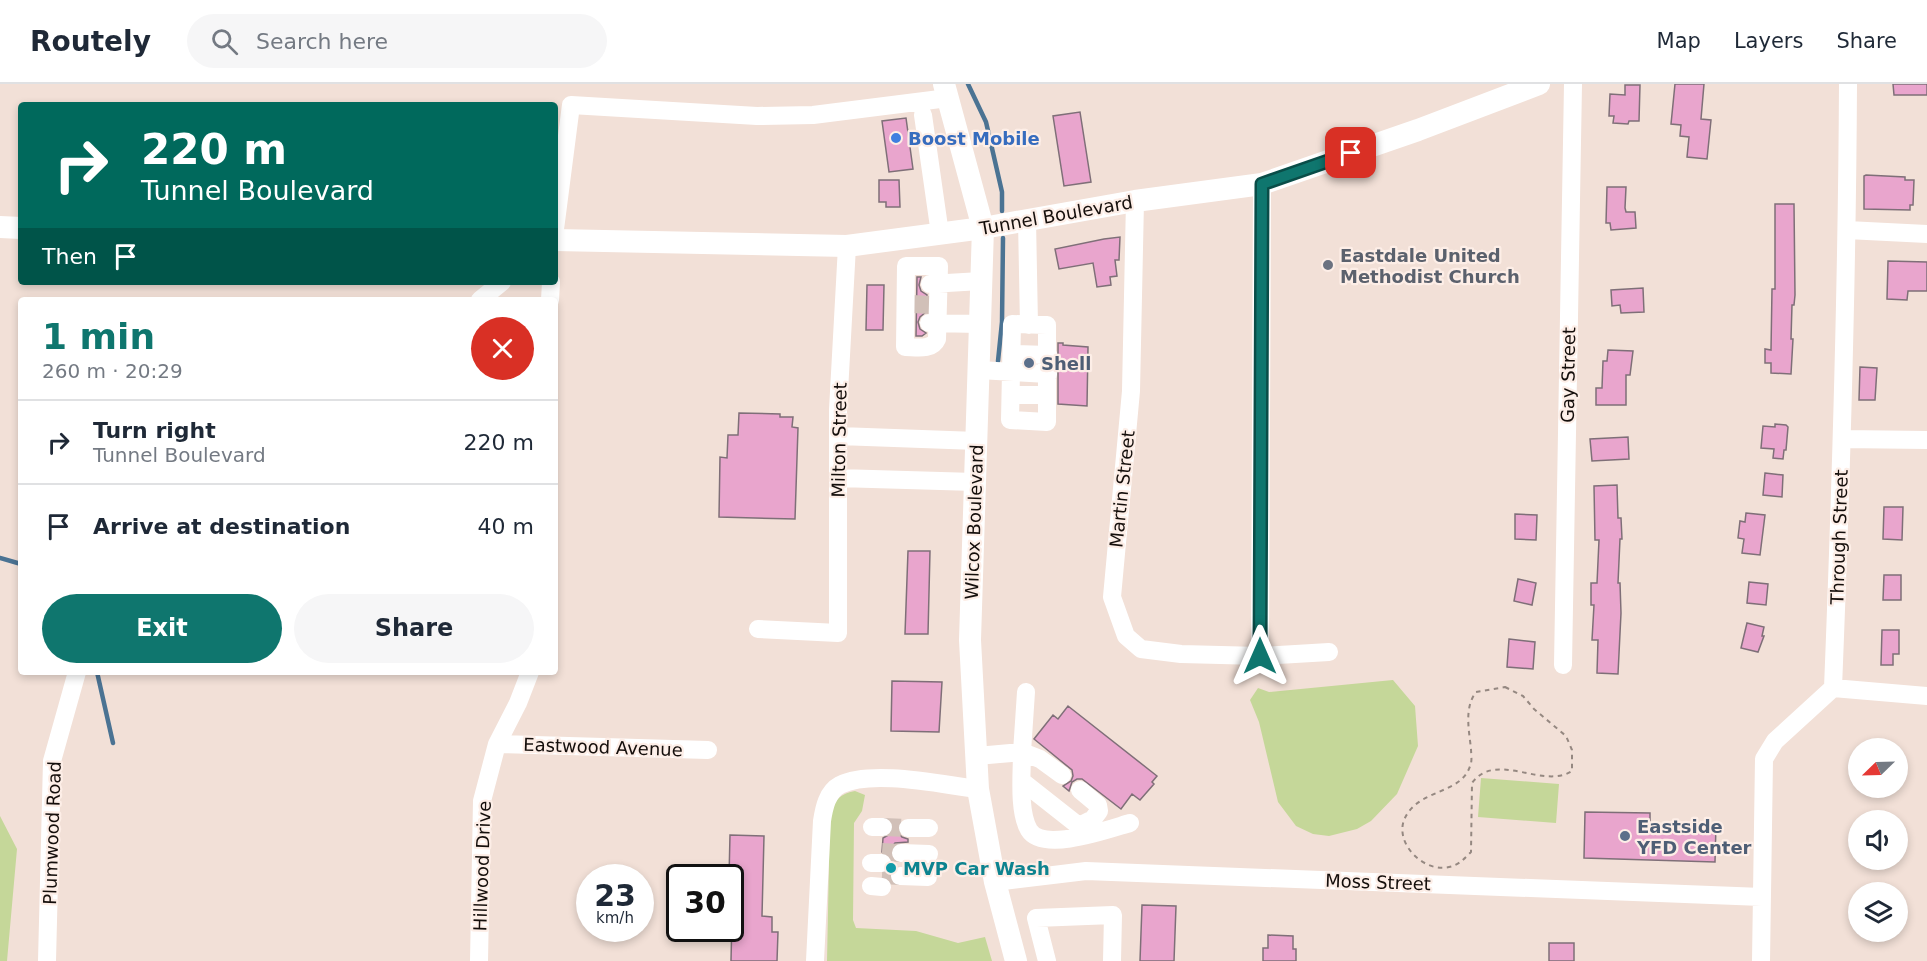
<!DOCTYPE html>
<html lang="en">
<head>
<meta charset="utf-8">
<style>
  :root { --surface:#fff; --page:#f6f6f7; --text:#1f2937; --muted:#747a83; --line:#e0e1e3; --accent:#0f766e }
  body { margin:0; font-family:"DejaVu Sans",sans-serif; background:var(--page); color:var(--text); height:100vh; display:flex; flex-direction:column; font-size:22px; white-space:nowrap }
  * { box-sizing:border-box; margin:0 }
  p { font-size:20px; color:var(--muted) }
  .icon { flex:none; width:33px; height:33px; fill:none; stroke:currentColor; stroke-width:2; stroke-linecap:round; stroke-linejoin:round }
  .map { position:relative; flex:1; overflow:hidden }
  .sheet { position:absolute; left:18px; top:213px; width:540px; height:378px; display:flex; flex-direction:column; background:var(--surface); border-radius:6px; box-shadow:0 3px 9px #0003 }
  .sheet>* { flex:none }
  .guide { position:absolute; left:18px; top:18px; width:540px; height:183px; border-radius:6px; box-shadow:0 3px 9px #0003; background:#00695c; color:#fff; overflow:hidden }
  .needle { width:39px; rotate:247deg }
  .controls { position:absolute; left:1848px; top:654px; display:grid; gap:12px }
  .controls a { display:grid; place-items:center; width:60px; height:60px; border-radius:50%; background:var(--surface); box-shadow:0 3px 9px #0003; font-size:30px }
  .speed { position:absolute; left:576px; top:780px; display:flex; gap:12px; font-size:30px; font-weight:700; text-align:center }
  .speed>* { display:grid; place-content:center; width:78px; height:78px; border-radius:50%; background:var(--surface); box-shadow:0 3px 9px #0003; line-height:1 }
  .speed small { font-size:15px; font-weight:400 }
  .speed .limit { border:3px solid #111; border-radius:9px; background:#fff; color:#111 }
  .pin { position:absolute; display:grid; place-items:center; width:51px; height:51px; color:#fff; margin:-26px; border-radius:12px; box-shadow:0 3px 9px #0006 }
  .me { position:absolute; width:66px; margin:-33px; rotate:0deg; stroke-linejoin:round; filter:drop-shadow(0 0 4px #0008) }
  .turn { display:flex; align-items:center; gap:21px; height:126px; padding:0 24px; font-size:27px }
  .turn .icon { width:78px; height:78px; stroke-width:2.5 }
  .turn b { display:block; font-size:42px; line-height:51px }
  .then { display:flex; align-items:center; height:57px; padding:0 24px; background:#0003; gap:12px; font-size:22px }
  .round { display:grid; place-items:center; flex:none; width:63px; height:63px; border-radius:32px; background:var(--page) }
  .summary { display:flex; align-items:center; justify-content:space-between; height:102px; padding:0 24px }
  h1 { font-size:36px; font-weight:600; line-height:45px; color:var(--accent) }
  .cta { display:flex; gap:12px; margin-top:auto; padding:12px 24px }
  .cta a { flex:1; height:69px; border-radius:36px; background:var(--accent); color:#fff; font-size:24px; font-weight:600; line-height:69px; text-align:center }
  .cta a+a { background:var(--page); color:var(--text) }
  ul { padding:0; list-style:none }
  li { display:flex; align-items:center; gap:18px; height:84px; padding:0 24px; border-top:2px solid var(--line) }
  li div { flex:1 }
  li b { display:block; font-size:22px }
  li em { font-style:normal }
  header { display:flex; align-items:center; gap:36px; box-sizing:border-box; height:84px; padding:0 30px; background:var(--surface); border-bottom:2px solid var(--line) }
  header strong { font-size:28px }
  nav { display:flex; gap:33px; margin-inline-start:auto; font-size:21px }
  .search { width:420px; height:54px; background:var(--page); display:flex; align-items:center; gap:15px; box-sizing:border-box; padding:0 21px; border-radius:33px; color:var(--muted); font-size:22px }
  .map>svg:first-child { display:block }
</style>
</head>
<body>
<header>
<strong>Routely</strong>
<div class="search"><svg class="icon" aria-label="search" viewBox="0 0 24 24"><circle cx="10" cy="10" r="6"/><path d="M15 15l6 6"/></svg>Search here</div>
<nav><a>Map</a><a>Layers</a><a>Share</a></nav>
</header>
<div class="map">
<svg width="1927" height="877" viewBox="0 0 1927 877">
  <rect width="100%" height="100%" fill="#f2e0d7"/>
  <!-- green -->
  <path fill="#c5d799" d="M1393,596L1415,622L1418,662L1397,710L1371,737L1357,745L1329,752L1313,750L1296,742L1278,718L1259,638L1250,616L1258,604L1269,608Z
    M1481,694L1559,700L1556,739L1478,733Z
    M855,707L865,711L862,727L854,739L853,836L856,844L916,847L958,859L985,853L992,877H827L830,729C833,716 842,709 855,707Z
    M0,732L17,765L7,877H0Z"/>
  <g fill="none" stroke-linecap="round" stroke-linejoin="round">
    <!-- stream -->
    <path stroke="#4b7393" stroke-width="4.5" d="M968,0L986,38L1002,108V127
      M998,277L1002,238L1003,154
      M0,474L21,480
      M97,588L113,659"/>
  </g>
  <!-- building -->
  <path fill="#e9a5cd" stroke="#7f6f78" stroke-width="1.5" d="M1675,0H1704L1701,35L1711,36L1707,75L1687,73L1689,53L1680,52L1681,41L1671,40Z
    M1893,0H1927V11H1894Z
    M1625,1H1640L1639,37H1629L1628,40L1613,39L1614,32H1609L1610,10L1625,11Z
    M1080,28L1091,98L1064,102L1053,32Z
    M906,34L913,85L889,88L882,37Z
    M1866,91L1905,93V96H1914L1913,121H1910V126L1864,125V92Z
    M879,96H899L900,123H886V118H879Z
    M1607,103H1626L1625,124L1626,128H1635L1636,144L1611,146L1610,139H1606Z
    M1775,120H1794L1795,211L1794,221H1792L1791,255H1793L1791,290L1771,289V279H1765V265L1771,266L1772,205H1775Z
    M1120,153L1119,176H1115L1117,192L1110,193L1111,201L1097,203L1093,179L1059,185L1055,165L1104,155Z
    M1888,177L1927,178V207H1908L1907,216L1887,215Z
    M917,193H921L919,201L921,207L927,211L926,228L920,233L918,238L920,245L926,249L922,252H916Z
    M867,201H884L883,246H866Z
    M1643,204L1644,228L1621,229L1620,221L1612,222L1611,206Z
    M1058,259H1063V261L1088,263L1087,322L1058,320Z
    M1608,266L1633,267L1630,291H1626V321H1596V304H1602L1603,277H1607Z
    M1860,283L1877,284L1875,316H1859Z
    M739,329L780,330V333H793L792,343L798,344L795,435L719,433L720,373L727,374L728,351H738Z
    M1775,340L1786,341L1788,343L1786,366H1784L1783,375L1773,374L1774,365L1761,364L1763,342L1775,343Z
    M1628,353L1629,375L1592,377L1590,355Z
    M1765,389L1783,391L1782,413L1763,411Z
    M1617,401L1618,434H1621L1622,455H1620L1618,499H1620L1621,529L1618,590L1597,589L1598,556H1592L1594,521H1591V499H1597L1599,456H1595L1594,402Z
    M1884,423H1903L1902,456L1883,455Z
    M1746,429L1765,431L1760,471L1742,469L1744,455L1738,454L1740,437L1745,438Z
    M1515,430L1537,431L1536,456L1515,455Z
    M908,467H930L928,550H905Z
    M1884,491H1901V516H1883Z
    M1518,495L1536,499L1532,521L1514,517Z
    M1749,498L1768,500L1766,521L1747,519Z
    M1747,539L1764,543L1762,552H1764L1758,568L1741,564Z
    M1882,546H1899V570H1893V581H1881Z
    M1509,555L1535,558L1533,585L1507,583Z
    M892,597L942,598L939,648L891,647Z
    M1068,622L1157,692L1152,698L1154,700L1140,716L1132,710L1121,725L1082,695H1077L1072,698L1069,707L1063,702L1071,697L1073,692L1072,686L1034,655L1053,631L1058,635Z
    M1585,728L1650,729V740L1716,741L1715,778L1584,774Z
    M893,739H898V749L902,753L908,755V758L895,759L891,764L890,772L882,768L883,754L892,749Z
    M730,751L764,752L762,832L772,833V848H778L777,877H731L732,833L729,794Z
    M1142,821L1176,822L1174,877H1140Z
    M1268,851L1293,852V865H1296V877H1263V864H1268Z
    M1549,859H1574V877H1549Z"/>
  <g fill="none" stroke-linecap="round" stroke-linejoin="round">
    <!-- minor-tunnel -->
    <path stroke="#d1c0b8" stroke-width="18" stroke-dasharray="18 9" stroke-linecap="butt" d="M912,220L930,221
      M883,743L908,744
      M882,768L901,769
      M882,791L900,792"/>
    <!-- path -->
    <path stroke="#958881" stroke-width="2" stroke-dasharray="4.5 4.5" stroke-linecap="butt" d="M1505,603L1523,612L1534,625L1566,652L1572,666V687C1543,706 1496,666 1472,699L1471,768C1464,775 1459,781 1449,783C1425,789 1395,761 1404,736C1418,703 1463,712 1471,679C1472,675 1471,669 1471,665C1469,646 1464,624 1476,608Z"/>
    <!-- minor -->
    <path stroke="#fff" stroke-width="18" d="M923,31L940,150
      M1135,117L1131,307L1112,513L1126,552L1141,565L1181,570L1260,572L1329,568
      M1027,136L1029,241
      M555,145L571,21L757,32L813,31L948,14
      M1847,146L1927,150
      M906,182H939L937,255C932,267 915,263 905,263Z
      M930,200L981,197
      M480,216L502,198
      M550,216L551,198
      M929,239L980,240
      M1012,240L1047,241V338L1010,336Z
      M1012,270L1048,271
      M979,286L1048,290
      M1011,311H1047
      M839,352L977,357
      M1842,355L1927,356
      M838,394L975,398
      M758,545L838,549V326L847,162
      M1260,572L1262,100
      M1563,581L1573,0
      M1833,604L1927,612
      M1026,608L1022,668L1040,675L1062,691
      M497,660L708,666
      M977,672L1022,668C1022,689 1018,727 1029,746C1043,769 1109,745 1130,739
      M1023,698L1089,750
      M1079,742L1093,735L1099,727L1098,721L1080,706
      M872,743H883
      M908,744H929
      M901,769L929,770
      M871,779H882
      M900,792L928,793
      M995,798L1086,787L1762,813
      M871,802L882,803
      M47,877L52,677L77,588
      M479,877L482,717L497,660L518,619L530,588
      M815,877L822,737C824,724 827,708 840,701C872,685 943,701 978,705
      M1047,877L1036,834L1113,831L1112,877
      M1761,877L1764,675L1775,657L1833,604C1841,403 1847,202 1848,0"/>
    <!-- major -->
    <path stroke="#fff" stroke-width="22" d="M944,0L983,144L970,556L978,705L995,798L1016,877
      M0,143L21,144
      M555,156L847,162L983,144L1135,117L1262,100L1418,46L1539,0"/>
  </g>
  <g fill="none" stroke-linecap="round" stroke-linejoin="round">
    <!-- route casing -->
    <g stroke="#0a4d48" stroke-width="15">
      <path id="route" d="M1260,572L1262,100L1351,69"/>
    </g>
    <!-- route -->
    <use href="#route" stroke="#0f766e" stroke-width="10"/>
  </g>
  <!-- markers -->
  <circle fill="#3f7fe0" stroke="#fdeee7" stroke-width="2" cx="896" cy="54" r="6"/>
  <circle fill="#6b7280" stroke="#fdeee7" stroke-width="2" cx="1328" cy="181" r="6"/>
  <g fill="#5c6f8a" stroke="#fdeee7" stroke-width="2">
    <circle cx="1029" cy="279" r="6"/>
    <circle cx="1625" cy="752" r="6"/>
  </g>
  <circle fill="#0f9aa8" stroke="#fdeee7" stroke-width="2" cx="891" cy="784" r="6"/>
  <g text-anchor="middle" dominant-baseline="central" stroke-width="4.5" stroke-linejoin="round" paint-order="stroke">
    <!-- shop labels -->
    <g font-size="18" font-weight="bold" fill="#366cbe" stroke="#fdeee7" text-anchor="start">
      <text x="908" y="54">Boost Mobile</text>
    </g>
    <!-- street labels -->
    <g font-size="18" fill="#140e0b" stroke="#fdeee7">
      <text transform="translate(1056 131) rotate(-10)">Tunnel Boulevard</text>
      <text transform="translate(1568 291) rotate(-89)">Gay Street</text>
      <text transform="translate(839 356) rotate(-89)">Milton Street</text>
      <text transform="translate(1122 405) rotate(-84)">Martin Street</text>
      <text transform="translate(974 438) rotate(-88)">Wilcox Boulevard</text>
      <text transform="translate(1839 453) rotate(-88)">Through Street</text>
      <text transform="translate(603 663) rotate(2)">Eastwood Avenue</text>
      <text transform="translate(52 749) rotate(-88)">Plumwood Road</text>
      <text transform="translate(482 782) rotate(-88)">Hillwood Drive</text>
      <text transform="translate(1378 798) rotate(2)">Moss Street</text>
    </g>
    <!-- worship labels -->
    <g font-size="18" font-weight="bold" fill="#5b616d" stroke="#fdeee7" text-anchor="start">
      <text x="1340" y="171">Eastdale United<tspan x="1340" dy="21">Methodist Church</tspan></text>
    </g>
    <!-- service labels -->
    <g font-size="18" font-weight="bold" fill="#4e5e75" stroke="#fdeee7" text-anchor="start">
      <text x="1041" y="279">Shell</text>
      <text x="1637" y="742">Eastside<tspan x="1637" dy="21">YFD Center</tspan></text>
    </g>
    <!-- culture labels -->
    <g font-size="18" font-weight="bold" fill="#0d838f" stroke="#fdeee7" text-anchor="start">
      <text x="903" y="784">MVP Car Wash</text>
    </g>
  </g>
</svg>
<div class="controls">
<a><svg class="needle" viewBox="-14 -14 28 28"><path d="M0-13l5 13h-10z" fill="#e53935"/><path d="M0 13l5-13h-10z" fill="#747a83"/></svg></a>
<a><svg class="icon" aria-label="sound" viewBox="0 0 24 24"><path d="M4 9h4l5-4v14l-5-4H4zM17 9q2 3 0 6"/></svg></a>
<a><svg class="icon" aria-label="layers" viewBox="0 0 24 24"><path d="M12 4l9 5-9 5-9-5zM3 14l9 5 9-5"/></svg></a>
</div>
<div class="speed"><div>23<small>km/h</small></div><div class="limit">30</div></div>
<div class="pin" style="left:1351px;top:69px;background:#d93025"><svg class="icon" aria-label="arrive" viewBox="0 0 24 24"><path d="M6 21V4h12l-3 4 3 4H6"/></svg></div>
<svg class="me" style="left:1260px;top:572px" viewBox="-20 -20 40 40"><path d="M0-17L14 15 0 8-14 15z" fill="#0f766e" stroke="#fff" stroke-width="4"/></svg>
<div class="guide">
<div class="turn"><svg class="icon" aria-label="right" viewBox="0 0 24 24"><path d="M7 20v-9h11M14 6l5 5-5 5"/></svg><div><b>220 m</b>Tunnel Boulevard</div></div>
<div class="then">Then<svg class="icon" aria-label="arrive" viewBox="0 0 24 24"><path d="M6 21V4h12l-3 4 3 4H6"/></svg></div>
</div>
<section class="sheet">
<div class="summary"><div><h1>1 min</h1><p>260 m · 20:29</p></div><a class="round" style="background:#d93025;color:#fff"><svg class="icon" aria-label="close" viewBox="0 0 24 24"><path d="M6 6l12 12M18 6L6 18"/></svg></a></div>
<ul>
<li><svg class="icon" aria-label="right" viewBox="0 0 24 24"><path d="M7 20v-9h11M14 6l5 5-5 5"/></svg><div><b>Turn right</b><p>Tunnel Boulevard</p></div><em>220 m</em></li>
<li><svg class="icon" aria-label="arrive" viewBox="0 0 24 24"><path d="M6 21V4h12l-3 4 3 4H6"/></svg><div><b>Arrive at destination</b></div><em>40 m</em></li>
</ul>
<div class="cta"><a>Exit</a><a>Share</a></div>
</section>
</div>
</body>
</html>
